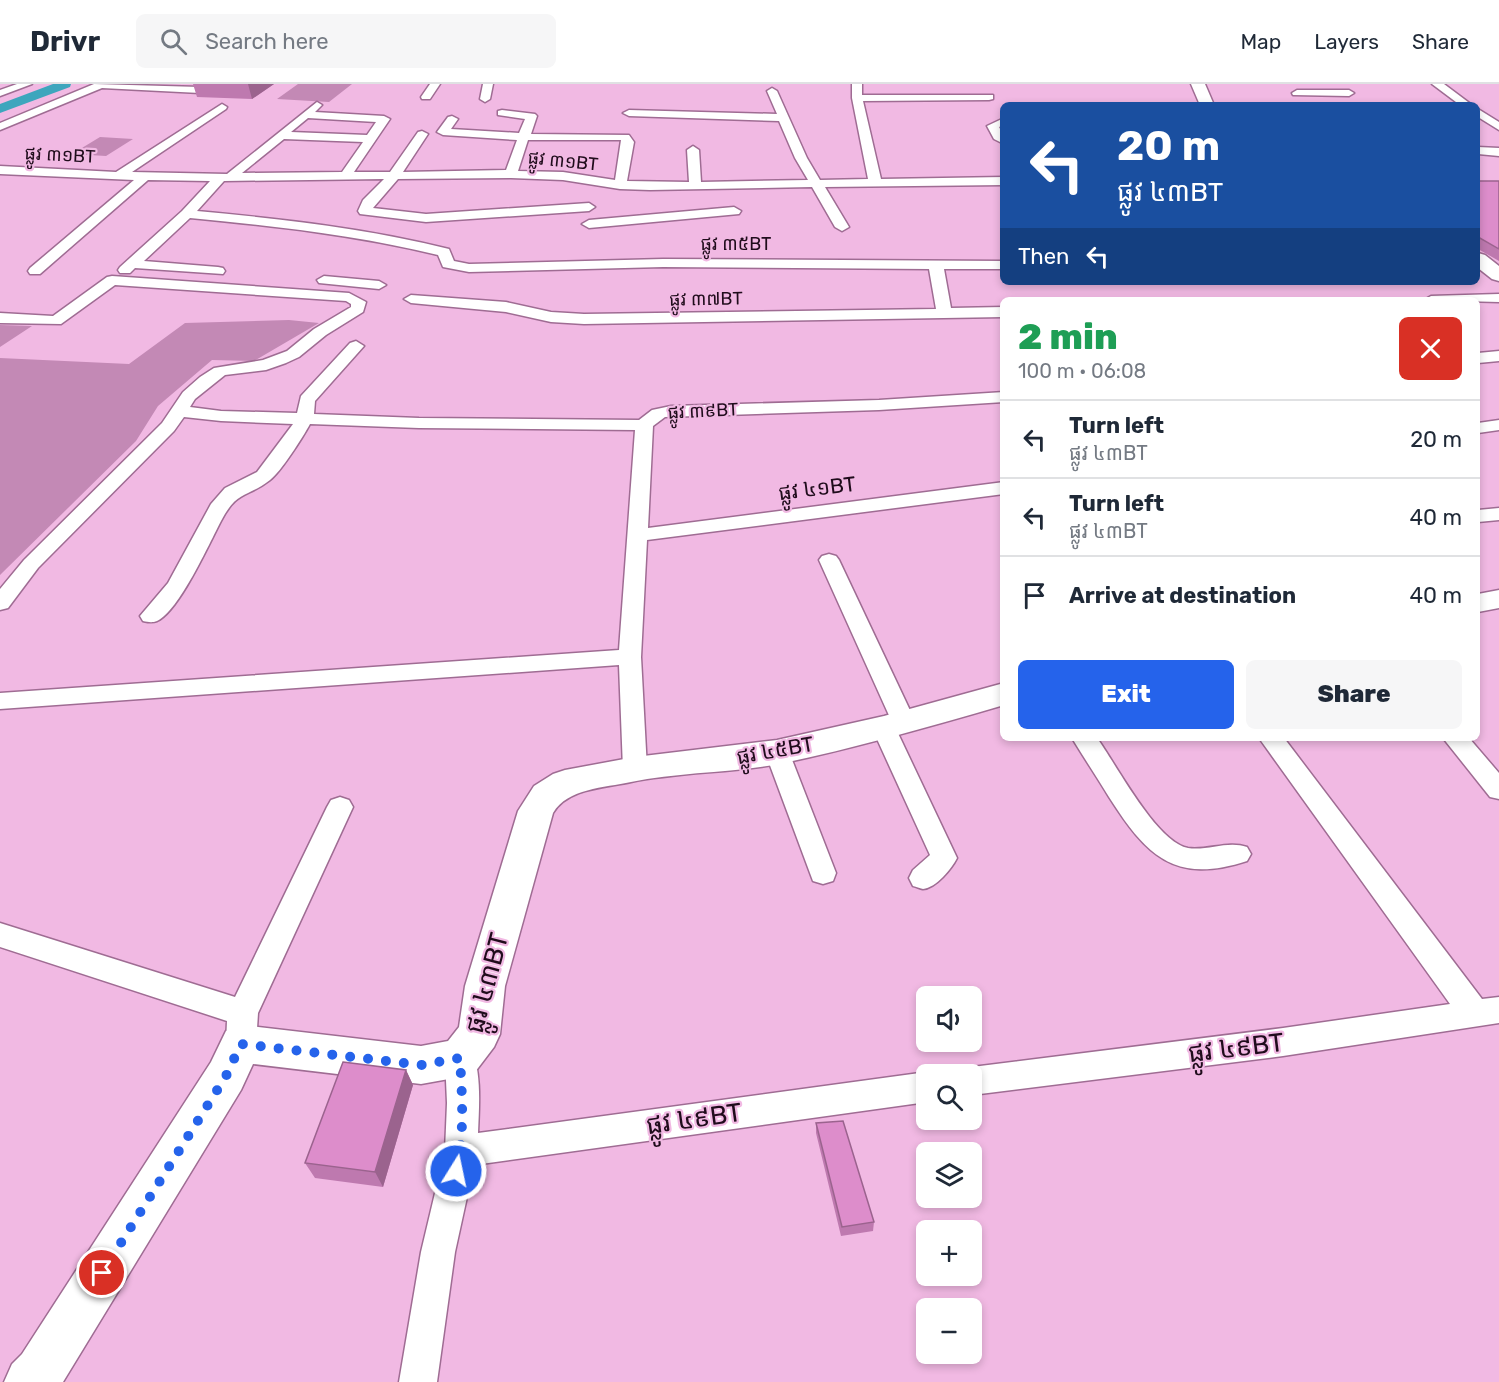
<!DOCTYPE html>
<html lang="en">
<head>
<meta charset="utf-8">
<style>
  :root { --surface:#fff; --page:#f6f6f7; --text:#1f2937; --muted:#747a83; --line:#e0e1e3; --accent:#2563eb }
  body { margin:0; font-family:Rubik,"Noto Sans Khmer",sans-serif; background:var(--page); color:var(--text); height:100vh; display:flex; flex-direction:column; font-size:22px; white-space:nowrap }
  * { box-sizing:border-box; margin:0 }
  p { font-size:20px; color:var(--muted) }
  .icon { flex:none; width:33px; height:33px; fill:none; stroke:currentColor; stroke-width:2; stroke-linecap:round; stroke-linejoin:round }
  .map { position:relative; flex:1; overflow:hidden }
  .side { position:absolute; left:1000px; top:213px; width:480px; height:444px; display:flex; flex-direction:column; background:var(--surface); border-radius:9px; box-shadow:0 3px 9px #0003 }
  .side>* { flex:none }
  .hud { position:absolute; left:1000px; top:18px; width:480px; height:183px; border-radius:9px; box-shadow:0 3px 9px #0003; background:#1a4fa0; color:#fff; overflow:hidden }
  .tools { position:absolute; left:916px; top:902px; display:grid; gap:12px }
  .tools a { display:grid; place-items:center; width:66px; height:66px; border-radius:9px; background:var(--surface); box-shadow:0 3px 9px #0003; font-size:30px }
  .pin { position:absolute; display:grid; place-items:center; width:51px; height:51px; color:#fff; margin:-26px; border:3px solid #fff; border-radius:50%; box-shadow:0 2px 6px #0007 }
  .me { position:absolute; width:66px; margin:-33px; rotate:10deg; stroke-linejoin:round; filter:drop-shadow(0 0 4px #0008) }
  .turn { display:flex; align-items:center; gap:21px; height:126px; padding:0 18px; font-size:27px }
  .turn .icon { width:78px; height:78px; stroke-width:2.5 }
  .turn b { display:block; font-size:42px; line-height:51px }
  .then { display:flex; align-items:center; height:57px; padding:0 18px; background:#0003; gap:12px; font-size:22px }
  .round { display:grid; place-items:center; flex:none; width:63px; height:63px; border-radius:9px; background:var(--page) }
  .summary { display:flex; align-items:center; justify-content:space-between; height:102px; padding:0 18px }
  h1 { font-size:36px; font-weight:800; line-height:45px; color:#1e9e55 }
  .button { display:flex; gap:12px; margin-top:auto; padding:12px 18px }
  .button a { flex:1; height:69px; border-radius:9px; background:var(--accent); color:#fff; font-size:24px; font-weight:800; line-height:69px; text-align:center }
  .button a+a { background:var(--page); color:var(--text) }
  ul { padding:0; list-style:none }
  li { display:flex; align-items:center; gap:18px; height:78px; padding:0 18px; border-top:2px solid var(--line) }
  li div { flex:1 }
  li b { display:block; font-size:22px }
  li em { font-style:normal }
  header { display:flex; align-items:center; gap:36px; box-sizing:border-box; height:84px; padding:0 30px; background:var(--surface); border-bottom:2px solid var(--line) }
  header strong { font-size:28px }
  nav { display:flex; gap:33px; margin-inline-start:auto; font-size:21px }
  .search { width:420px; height:54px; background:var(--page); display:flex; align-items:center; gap:15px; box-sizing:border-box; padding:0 21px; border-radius:9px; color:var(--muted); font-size:22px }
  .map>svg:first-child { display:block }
</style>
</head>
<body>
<header>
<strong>Drivr</strong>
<div class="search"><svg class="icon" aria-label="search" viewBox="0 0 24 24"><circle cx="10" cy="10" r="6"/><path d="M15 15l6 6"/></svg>Search here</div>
<nav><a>Map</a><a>Layers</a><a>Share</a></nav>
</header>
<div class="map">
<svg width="1499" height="1298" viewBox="0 0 1499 1298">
  <rect width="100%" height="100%" fill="#f1b9e3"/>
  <!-- green -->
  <path fill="#c389b5" d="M298,0H352L329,18L277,15Z
    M100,53L133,55L106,72L72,70Z
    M289,236L319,239L254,277L212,276L158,322L136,357L0,491V274L129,280L185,239Z
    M0,241L32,242L0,263Z"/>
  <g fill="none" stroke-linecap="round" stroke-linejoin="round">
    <!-- canal -->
    <path fill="#3da6bd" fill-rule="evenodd" d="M53,0H71L70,3L0,29V20Z"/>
    <!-- street casing -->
    <g stroke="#9f6c93" stroke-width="3">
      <path id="street" d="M17,0H32L0,12V6Z
        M94,0L200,3L205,6L200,9L102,4L0,46V39Z
        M430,0H440L430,15H422L421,13Z
        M483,0H493L490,15L485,18L480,15Z
        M852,0H862V11H993V15L989,16L863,17L881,95L1004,93V101L825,103L849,143L842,147L835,143L812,103L650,106L620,105L563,96L511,94L398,95L373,124L426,130L589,119L595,123L589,127L426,138L360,130L358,127L363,116L384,95L224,97L197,127C282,135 366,144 449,165L454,177L469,180L663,175L1004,177V185H944L951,224L1004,223V233L584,240L551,238L506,228L411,219L404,215L411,211L506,218L551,228L584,230L936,225L929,185L663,183L469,188L443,183L438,171C356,151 273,142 190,134L144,177L218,183L223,184L225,187L223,190L135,184L130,189H120L118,186L120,183L182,127L210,97L148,96L40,190H30L28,187L30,184L134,96L0,90V82L116,88L222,20L227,23L226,25L132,88L227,90L317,18L322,21L315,28L384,32L390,35L354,88H390L418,48L422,47L428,50L403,88L506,86L517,56L443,51L437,48L448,33L452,32L458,35L451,45L519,49L525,35L498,31V27L502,26L535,30L537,32L531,50L629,51L634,58L627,97L689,98L687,66L693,62L699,66L701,98L808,96L795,74L779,37L629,32L623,29L629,26L777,30L767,7L772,4L777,7L807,74L820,96L868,95L852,14ZM308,34L376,38L367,51L291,48ZM284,55L363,58L342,88L242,89ZM528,56H621L615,96L563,88L518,87Z
        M1432,0H1444L1472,21H1460Z
        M1297,6H1349L1354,9L1349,12L1293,11L1292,9Z
        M1478,25L1499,38V46L1478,33Z
        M1004,34V41L999,43L1004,52V60L994,55L987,42Z
        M1478,63L1499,64V72L1478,70Z
        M734,123L741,127L739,130L589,144L582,140L589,136Z
        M112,192L349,209L366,218L363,228L326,251L299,273L286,279L266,286L225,291L195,315L190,323L221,327L297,329L301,312L350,259L356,257L364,262L315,317L314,330L419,334L639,336L652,326L671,322L879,316L1004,308V318L879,326L665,333L653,342L648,444L1004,398V410L647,456L641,573L647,685L644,691L635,694L626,691L623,685L619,581L0,625V609L619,566L635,346L419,344L310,340C303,353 280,389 270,396C247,414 237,406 221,437C209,460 179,527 157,537C152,539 148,538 143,537L140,532L168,499L211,420L225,404L257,388L293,340L221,337L184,333L174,347L38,484L8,524L0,526V505L24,476L162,339L183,308L200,293L214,284L263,276L287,267L314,245L351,223V220L346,217L115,201L61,240L0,239V229L53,232L107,193Z
        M324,192L379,197L386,201L379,205L319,199L317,196Z
        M1499,210V218L1424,216L1431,212Z
        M1499,267V277L1478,279V269Z
        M1499,336V346L1478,349V339Z
        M1499,424V436L1478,438V426Z
        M829,470L836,472L839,476L915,637L911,643L903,645L895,643L957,774C952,784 936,804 923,805C922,805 914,802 913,802L909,794L913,786L930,771L872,644L876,638L884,636L892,638L819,476L822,472Z
        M1072,654H1097C1116,680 1156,758 1188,764C1208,767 1228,756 1247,763L1251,770L1247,777C1174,801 1146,771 1109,713C1097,693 1084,674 1072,654Z
        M1259,654H1284L1482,915L1499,913V939L1283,972L972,1011V990H959L961,987L972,983L1283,944L1450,920Z
        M1443,654H1469L1499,689V715L1490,713Z
        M777,659L786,662L789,668L836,789L833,797L823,800L813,797L810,789L765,668L768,662Z
        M340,713L349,716L353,723L258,929L256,960L252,970L241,974L230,970L226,960L227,937L0,863V839L235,913L327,723L331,716Z
        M460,960L471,964C482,989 479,1022 478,1049L927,988L931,990H927V1018L474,1081L455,1168L437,1298H399L421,1168L445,1067L447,1019L445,974L449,964Z"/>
    </g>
    <!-- secondary casing -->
    <g stroke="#9f6c93" stroke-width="3">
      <path id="secondary" d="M1191,0H1205L1214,21H1200Z
        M1478,169L1485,171L1499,182V197L1492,195L1478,184Z
        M1499,506V524L1478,528V510Z
        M1004,599V621C929,643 855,664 779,680C730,689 679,688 631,698C604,704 568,704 553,729L505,902L500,950L494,963L475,988L460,993L421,1000L253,980L241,1006L63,1298H4L12,1280L22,1270L211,978L226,947L241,941L421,962L448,957L459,943L465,902L518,727L534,702L553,690L565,686L635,673L777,656L884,632Z"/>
    </g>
    <!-- street -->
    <use href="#street" fill="#fff" fill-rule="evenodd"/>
    <!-- secondary -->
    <use href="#secondary" fill="#fff" fill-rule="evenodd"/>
  </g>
  <!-- wall -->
  <path fill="#be79af" d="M193,0H274L252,15L197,13Z
    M1478,97H1499V177L1478,165Z
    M406,986L413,1001L383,1103L315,1094L305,1079Z
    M816,1039L874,1138L873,1147L841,1152L816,1049Z"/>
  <!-- shaded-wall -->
  <path fill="#9b638e" d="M248,0H274L252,15Z
    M406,986L413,1001L383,1103L375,1088Z"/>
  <!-- building -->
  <path fill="#dd8dcb" stroke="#9b638e" stroke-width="1.5" d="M1478,97H1499V165L1478,153Z
    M343,978L406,986L375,1088L305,1079Z
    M843,1037L874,1138L842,1143L816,1039Z"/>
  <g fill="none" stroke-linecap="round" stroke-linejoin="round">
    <!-- route -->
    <path stroke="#2563eb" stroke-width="10" stroke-dasharray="0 18" d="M102,1189L226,992L241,960L421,981L460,974C462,1012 465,1050 456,1087"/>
  </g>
  <g text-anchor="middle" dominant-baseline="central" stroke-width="4.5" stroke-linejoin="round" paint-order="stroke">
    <!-- far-street labels -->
    <g font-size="18" fill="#200c1c" stroke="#f1b9e3">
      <text transform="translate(60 71) rotate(3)">ផ្លូវ ៣១BT</text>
      <text transform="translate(563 77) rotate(6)">ផ្លូវ ៣១BT</text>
      <text x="736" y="160">ផ្លូវ ៣៥BT</text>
      <text transform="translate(706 215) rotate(-1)">ផ្លូវ ៣៧BT</text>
      <text transform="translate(703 327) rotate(-3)">ផ្លូវ ៣៩BT</text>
    </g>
    <!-- street labels -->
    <g font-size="21" fill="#200c1c" stroke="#f1b9e3">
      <text transform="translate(817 404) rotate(-7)">ផ្លូវ ៤១BT</text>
      <text transform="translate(775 666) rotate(-10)">ផ្លូវ ៤៥BT</text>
    </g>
    <!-- near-street labels -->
    <g font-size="26" fill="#200c1c" stroke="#f1b9e3">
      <text transform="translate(487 899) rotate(-75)">ផ្លូវ ៤៣BT</text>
      <text transform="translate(1236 964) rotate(-7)">ផ្លូវ ៤៩BT</text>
      <text transform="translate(694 1035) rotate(-8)">ផ្លូវ ៤៩BT</text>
    </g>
  </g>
</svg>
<div class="tools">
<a><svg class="icon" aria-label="sound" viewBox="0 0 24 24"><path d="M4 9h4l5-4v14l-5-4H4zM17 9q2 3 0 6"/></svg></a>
<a><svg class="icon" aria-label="search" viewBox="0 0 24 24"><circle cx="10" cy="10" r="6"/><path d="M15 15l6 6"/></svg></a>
<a><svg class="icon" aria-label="layers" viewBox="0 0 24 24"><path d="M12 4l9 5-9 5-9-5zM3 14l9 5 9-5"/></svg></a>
<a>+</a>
<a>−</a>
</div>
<div class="pin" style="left:102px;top:1189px;background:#d93025"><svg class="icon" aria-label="arrive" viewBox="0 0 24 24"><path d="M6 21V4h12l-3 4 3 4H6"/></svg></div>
<svg class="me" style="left:456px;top:1087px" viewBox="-20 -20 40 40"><circle r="17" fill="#2563eb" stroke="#fff" stroke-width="3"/><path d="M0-11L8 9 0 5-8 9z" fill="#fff"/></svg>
<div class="hud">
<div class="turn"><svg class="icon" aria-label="left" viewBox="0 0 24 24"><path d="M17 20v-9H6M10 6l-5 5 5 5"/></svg><div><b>20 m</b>ផ្លូវ ៤៣BT</div></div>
<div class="then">Then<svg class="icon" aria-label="left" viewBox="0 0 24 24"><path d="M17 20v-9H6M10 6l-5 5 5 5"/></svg></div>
</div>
<section class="side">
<div class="summary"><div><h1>2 min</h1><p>100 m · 06:08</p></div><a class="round" style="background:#d93025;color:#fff"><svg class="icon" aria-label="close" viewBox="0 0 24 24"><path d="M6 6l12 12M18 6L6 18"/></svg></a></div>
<ul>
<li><svg class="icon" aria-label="left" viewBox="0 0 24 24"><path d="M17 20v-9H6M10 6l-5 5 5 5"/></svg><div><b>Turn left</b><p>ផ្លូវ ៤៣BT</p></div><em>20 m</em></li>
<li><svg class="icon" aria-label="left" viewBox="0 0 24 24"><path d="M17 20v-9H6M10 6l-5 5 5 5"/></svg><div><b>Turn left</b><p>ផ្លូវ ៤៣BT</p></div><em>40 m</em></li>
<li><svg class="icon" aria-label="arrive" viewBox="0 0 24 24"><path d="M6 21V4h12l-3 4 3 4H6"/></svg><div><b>Arrive at destination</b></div><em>40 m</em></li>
</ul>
<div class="button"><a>Exit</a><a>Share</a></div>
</section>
</div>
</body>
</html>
